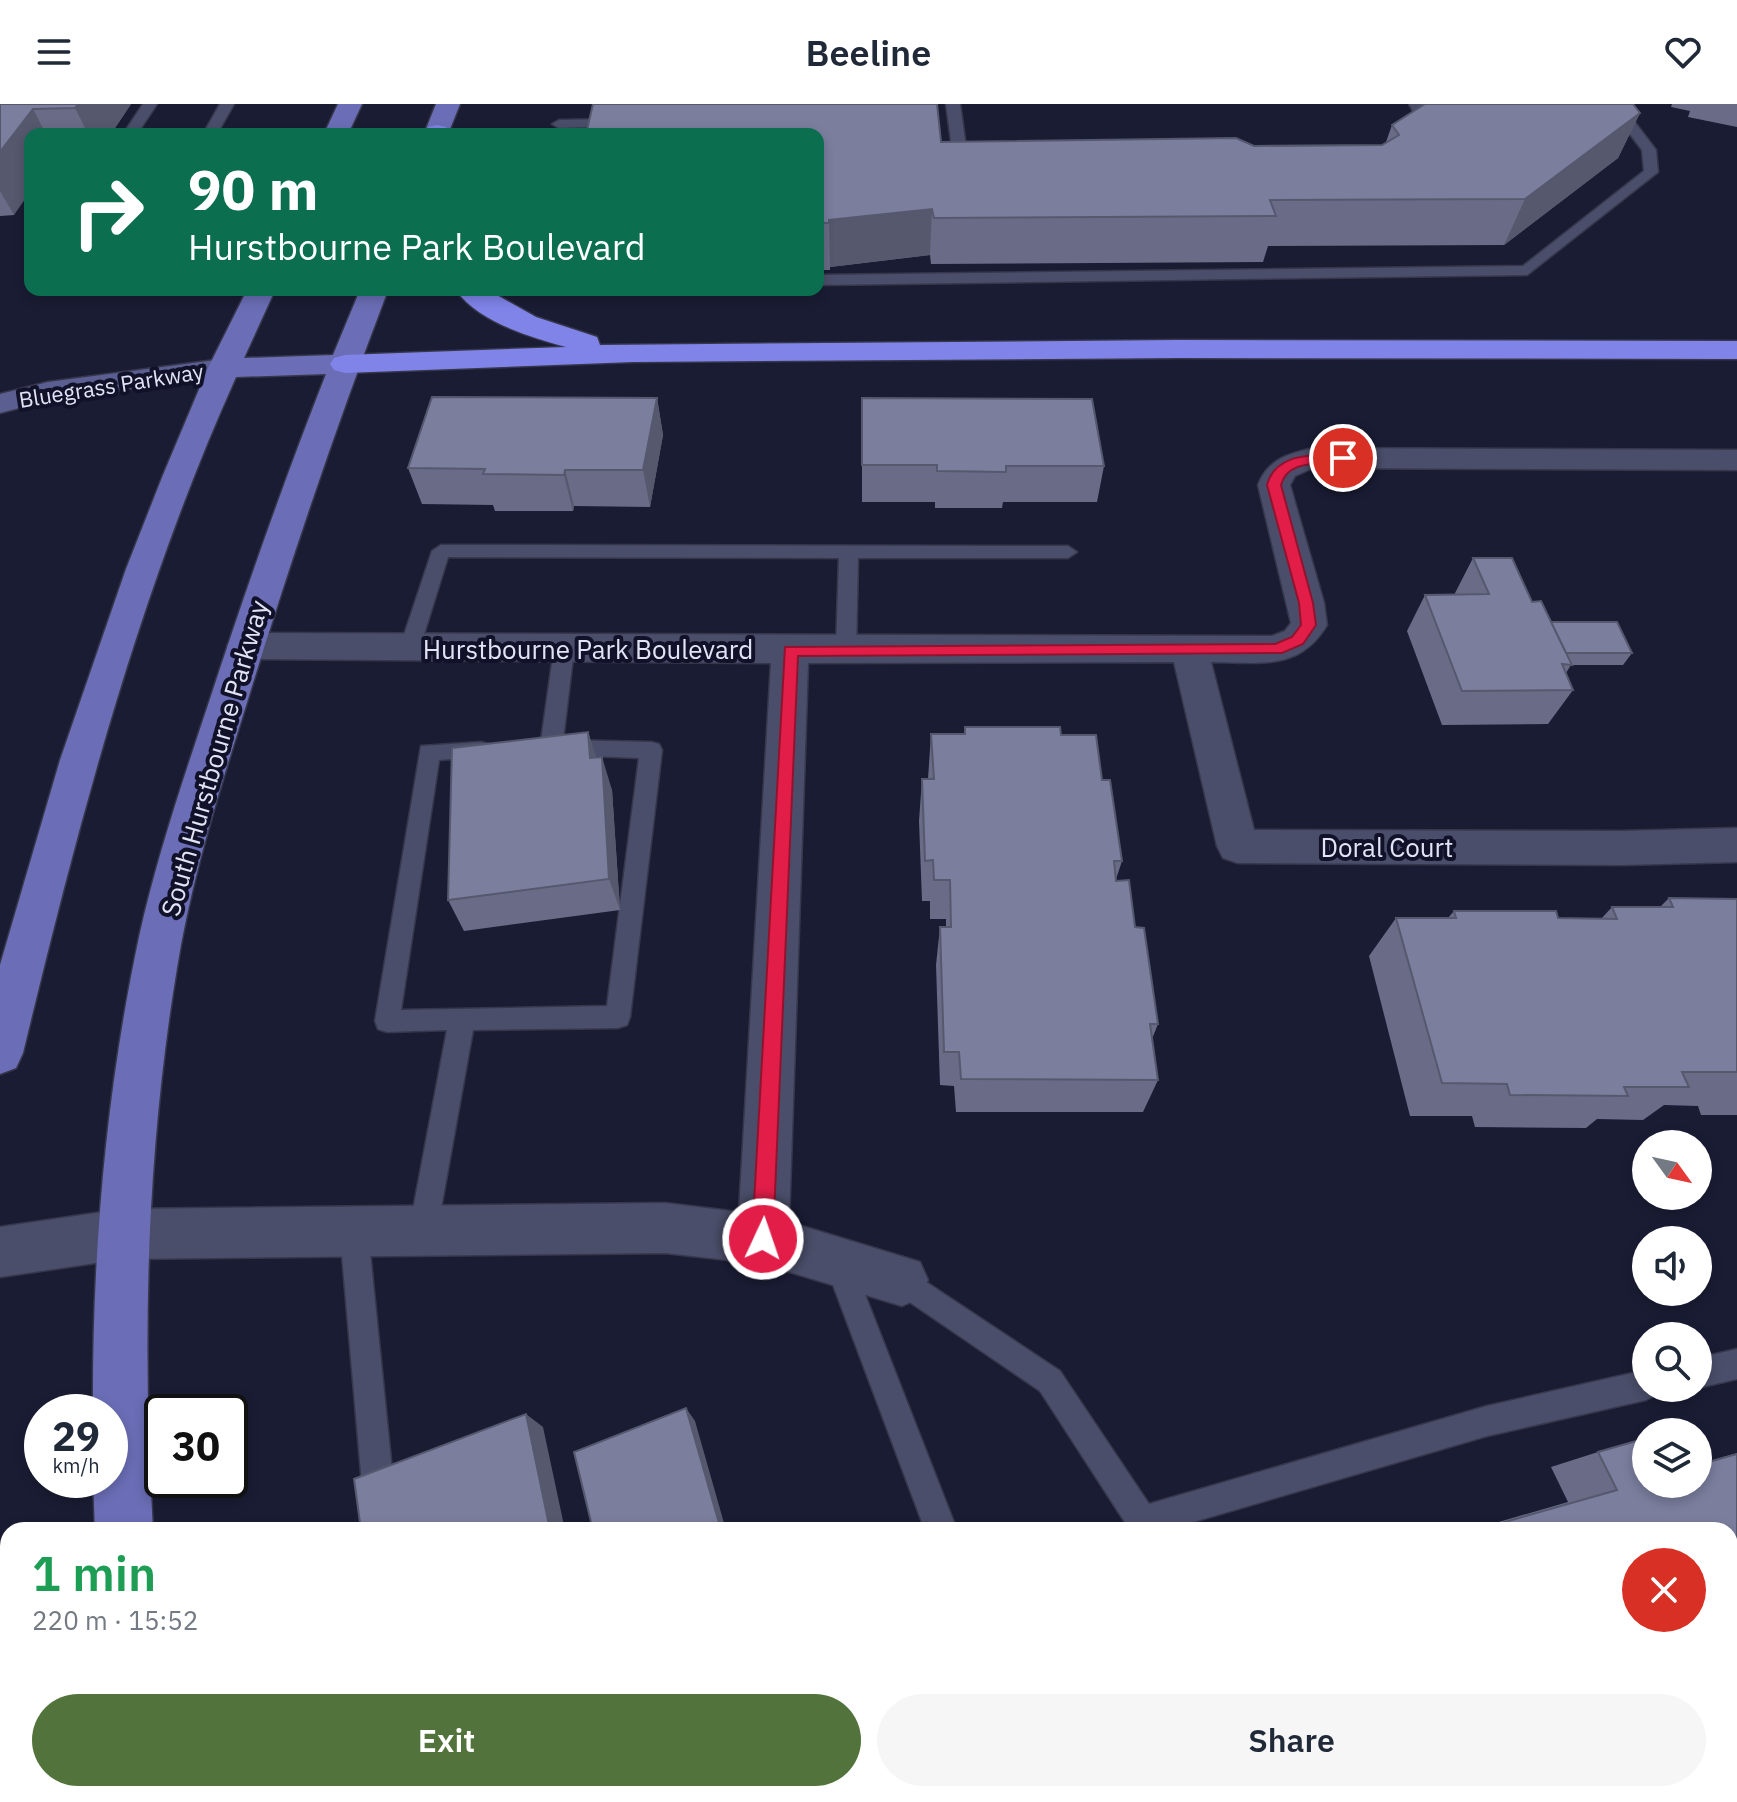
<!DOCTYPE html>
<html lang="en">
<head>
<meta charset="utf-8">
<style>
  :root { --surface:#fff; --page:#f6f6f7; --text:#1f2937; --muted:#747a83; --accent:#52733b }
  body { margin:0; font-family:"IBM Plex Sans",sans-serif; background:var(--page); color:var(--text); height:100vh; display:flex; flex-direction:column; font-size:30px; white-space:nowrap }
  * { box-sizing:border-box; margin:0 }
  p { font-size:26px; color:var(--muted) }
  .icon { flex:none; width:44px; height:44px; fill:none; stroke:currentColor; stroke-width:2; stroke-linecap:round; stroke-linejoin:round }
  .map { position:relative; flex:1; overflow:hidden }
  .sheet { position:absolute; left:0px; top:1418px; width:1738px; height:280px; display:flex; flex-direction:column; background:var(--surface); border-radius:24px 24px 0 0; box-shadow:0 4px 12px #0003 }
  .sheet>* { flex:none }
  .hud { position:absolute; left:24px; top:24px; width:800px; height:168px; border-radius:16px; box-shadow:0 4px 12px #0003; background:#0b6e4f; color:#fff; overflow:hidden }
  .needle { width:52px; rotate:123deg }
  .controls { position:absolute; left:1632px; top:1026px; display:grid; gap:16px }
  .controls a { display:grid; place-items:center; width:80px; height:80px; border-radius:50%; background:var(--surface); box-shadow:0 4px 12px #0003; font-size:40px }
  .speed { position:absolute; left:24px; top:1290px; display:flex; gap:16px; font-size:40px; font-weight:700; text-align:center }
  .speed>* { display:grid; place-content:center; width:104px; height:104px; border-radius:50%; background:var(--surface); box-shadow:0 4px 12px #0003; line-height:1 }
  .speed small { font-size:20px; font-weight:400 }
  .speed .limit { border:4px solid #111; border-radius:12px; background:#fff; color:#111 }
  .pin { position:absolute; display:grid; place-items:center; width:68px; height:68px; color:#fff; margin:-34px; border:4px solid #fff; border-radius:50%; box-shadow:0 2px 8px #0007 }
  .me { position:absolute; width:88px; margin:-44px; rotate:3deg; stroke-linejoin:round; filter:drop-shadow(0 0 6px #0008) }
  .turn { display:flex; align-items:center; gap:28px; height:168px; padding:0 32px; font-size:36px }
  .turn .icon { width:104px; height:104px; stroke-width:2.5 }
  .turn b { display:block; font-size:56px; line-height:68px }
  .round { display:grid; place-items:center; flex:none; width:84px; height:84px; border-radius:42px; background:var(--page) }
  .overview { display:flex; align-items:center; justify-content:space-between; height:136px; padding:0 32px }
  h1 { font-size:48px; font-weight:600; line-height:60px; color:#1e9e55 }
  .primary-button { display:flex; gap:16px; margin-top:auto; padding:16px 32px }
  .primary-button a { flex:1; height:92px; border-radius:48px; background:var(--accent); color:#fff; font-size:32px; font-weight:600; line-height:92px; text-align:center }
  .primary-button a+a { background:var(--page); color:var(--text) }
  header { display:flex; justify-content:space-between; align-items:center; height:104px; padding:0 32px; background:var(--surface); font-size:36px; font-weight:600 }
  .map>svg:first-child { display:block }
</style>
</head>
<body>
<header><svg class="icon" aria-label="menu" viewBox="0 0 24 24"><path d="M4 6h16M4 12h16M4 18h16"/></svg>Beeline<svg class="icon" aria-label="heart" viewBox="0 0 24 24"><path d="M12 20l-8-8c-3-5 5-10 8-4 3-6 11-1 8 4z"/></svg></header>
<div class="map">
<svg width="1737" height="1698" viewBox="0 0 1737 1698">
  <rect width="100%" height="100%" fill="#1a1c34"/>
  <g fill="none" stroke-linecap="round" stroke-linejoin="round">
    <!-- lane casing -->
    <g stroke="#36374b" stroke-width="3">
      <path id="lane" d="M143,0H157L137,30H123Z
        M220,0H234L217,30H203Z
        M946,0H960L968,57L975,59V65H965L954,59Z
        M1409,0H1423L1429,12L1404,34L1397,30L1415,11Z
        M1607,0H1621L1656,46L1658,68L1527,171L818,181V171L1523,162L1644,67L1642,46Z
        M620,15L627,19L625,22L559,24L552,20L559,16Z
        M441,441L1068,442L1077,448L1068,454H858L856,546L853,551H839L836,546L839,454L448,453L420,543L417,548H403L400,543L432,447Z
        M564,538L571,540L574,545L563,636L651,638L659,640L662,646L630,913L627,921L618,924L473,926L437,1127L433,1137L423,1140L413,1137L409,1127L447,926L387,928L378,925L375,917L421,642L481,638L489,640L492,646L489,652L439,656L401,906L607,902L639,654L543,650L540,644L554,545L557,540Z
        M354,1115L364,1118L368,1128L398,1426H366L340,1128L344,1118Z
        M838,1143L848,1147L957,1426H925L824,1157L828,1147Z
        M902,1162L1060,1267L1149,1400L1487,1302L1646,1266V1284H1660L1656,1291L1646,1296L1487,1332L1166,1426H1130L1040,1287L892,1186L888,1176L892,1166Z
        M1737,1245V1275L1698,1284V1254Z
        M391,1690H425V1698H391Z
        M1049,1690H1085L1088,1698H1052Z
        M1289,1690H1325L1328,1698H1292Z"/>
    </g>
    <!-- street casing -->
    <g stroke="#36374b" stroke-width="3">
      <path id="street" d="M1313,344L1737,346V366L1313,364L1295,372L1290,381L1324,499L1327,521C1299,568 1259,558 1211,558L1254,726L1622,727L1737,724V758L1622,761L1238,759L1223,754L1217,742L1174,558L808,559L789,1118L920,1158L928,1176L920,1194L902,1202L763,1160L665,1149L123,1155L0,1173V1123L123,1105L665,1099L739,1108L771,559L245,555L232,551L227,542L232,533L245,529L1272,532L1285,527L1291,519L1258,381C1268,355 1288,350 1313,344Z"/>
    </g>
    <!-- secondary casing -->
    <g stroke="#36374b" stroke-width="3">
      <path id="secondary" d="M223,255L234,258L238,264L234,270L50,296L0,309V290L48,278Z"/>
    </g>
    <!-- primary casing -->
    <g stroke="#36374b" stroke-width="3">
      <path id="primary" d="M338,0H362L348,30H324Z
        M436,0H460L448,30H424Z
        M247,186H275L244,254L333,251L360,186H388C337,320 291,455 249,592C221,681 192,771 177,864C146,1050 142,1238 153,1426H95L93,1376H110V1308H93C92,1149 106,988 139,833C157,752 184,673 210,595C246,485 284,377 326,270L236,273C139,488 78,720 23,949L16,964L0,970V861L60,656L126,465L163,371L208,264Z
        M112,1690H176L177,1698H113Z"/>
    </g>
    <!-- highway casing -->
    <g stroke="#36374b" stroke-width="3">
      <path id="highway" d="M437,21L446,23L450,30H426L428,23Z
        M456,186H488L536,213L597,233L600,241L1179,236L1737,237V255L1179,254L633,258L345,269L334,266L330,260L334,254L345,251L566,243C530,233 478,218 456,186Z"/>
    </g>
    <!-- lane -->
    <use href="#lane" fill="#4b4e6a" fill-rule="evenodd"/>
    <!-- street -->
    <use href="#street" fill="#4b4e6a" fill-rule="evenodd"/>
    <!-- secondary -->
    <use href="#secondary" fill="#5b5e90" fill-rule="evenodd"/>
    <!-- primary -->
    <use href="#primary" fill="#6b6eb6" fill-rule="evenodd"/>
    <!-- highway -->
    <use href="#highway" fill="#8084e9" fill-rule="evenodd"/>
  </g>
  <!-- wall -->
  <path fill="#6a6c87" d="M0,0H131L111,30H30L14,111L0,112Z
    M592,0H937L941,38L1254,42L1382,41L1386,38L1392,21L1640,9L1618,54L1504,141L1268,142L1263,158L931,160L930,151L830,163V166H818V30L592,3Z
    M1672,0H1737V23L1688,13L1690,7L1671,3Z
    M657,294L663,331L650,403L574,402L573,407H495L493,401L422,400L408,364Z
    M862,294L1104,362L1097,398H1003L1002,404H935V398H862Z
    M1473,454L1532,498L1551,518L1632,549L1623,561H1571L1566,569L1573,586L1548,620L1442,621L1407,527L1425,491H1454Z
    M965,623L1061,631L1102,676L1122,757L1116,775L1135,823L1158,920L1152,935L1158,976L1143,1008H956L954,982L940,981L936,861L940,823H946V815H930V797H922L919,717L922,675H928L931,630H964Z
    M588,628L596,654L612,686L620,806L464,827L448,796Z
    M1669,794L1737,795V1011H1701L1698,1002L1664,1001L1643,1016L1597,1015L1586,1024L1475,1023L1472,1012H1410L1369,852L1396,814H1448L1454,807L1558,814L1601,815L1612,803H1660Z
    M1598,1348L1646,1380H1698V1360L1737,1349V1698H1702L1698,1690H1730V1426H1471L1568,1398L1551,1363Z
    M1340,1690H1669L1644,1698H1343Z"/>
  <!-- shaded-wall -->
  <path fill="#56586e" d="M78,0H131L111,30H88L75,4Z
    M33,5L46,30H30V88L14,111L0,87V48Z
    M1640,9L1618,54L1504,141L1525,95Z
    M932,105L930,151L830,163V166L829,116Z
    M657,294L663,331L650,403L643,366Z
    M565,366L574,402L573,407L564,371Z
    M588,628L599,661L590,654Z
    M602,653L612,686L620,806L609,775Z
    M686,1304L695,1317L726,1426H721Z
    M526,1310L543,1323L565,1426H550Z"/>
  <!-- building -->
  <path fill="#7b7e9d" stroke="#56586e" stroke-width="2" d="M0,0H78L75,4L33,5L0,48Z
    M593,0H937L941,38L1236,34L1254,42L1382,41L1399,31L1392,21L1425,0H1633L1640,9L1525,95L1270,96L1276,112L934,114L932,105L829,116V119H818V30H586Z
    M432,293L657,294L643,366H565L564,371L483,370L485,365L408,364Z
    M862,294L1092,295L1104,362H1006V368L937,367V361H862Z
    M1473,454H1512L1532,498L1541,497L1572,561L1562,560L1573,586L1462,587L1425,491L1489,490Z
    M1551,518H1617L1632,549H1566Z
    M965,623H1060L1061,631H1096L1102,676H1110L1122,757H1114L1116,777L1129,776L1135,823L1144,824L1158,920H1150L1158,976L961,975L959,948H944L940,823H951L950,776H934L933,756L925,757L922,675H934L931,630H965Z
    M588,628L590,654L602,653L609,775L448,796L452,644Z
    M1669,794L1737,795V968H1682L1689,983H1624L1628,992L1510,991L1507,980L1442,979L1396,814H1456L1454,807H1556L1558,814L1617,815L1612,803H1673Z
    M686,1304L721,1426H593L574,1348Z
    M526,1310L550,1426H361L354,1375Z
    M1640,1336L1646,1347V1380H1698V1361L1737,1350V1668L1730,1670V1426H1477L1617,1386L1598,1348Z
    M668,1690H789L771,1698H670Z
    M1374,1690H1669L1644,1698H1377Z"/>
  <!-- route -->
  <path fill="#e11d48" stroke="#92132f" stroke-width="2" d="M1343,350L1348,351V357C1325,362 1288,353 1281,381L1313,499L1316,521L1303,540L1282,549L798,552L773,1135L770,1142L763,1145L755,1142L752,1135L785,543L1275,540L1292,533L1301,521L1299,499L1267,381C1276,347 1315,352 1343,350Z"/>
  <g text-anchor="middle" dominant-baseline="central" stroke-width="8" stroke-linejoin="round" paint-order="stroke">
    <!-- far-street labels -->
    <g font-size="22" fill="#e1e4f5" stroke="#11122a">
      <text transform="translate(111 281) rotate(-9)">Bluegrass Parkway</text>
    </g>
    <!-- street labels -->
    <g font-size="26" fill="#e1e4f5" stroke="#11122a">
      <text x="588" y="545">Hurstbourne Park Boulevard</text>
      <text transform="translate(214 654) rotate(-74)">South Hurstbourne Parkway</text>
      <text x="1387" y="743">Doral Court</text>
    </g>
  </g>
</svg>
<div class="controls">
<a><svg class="needle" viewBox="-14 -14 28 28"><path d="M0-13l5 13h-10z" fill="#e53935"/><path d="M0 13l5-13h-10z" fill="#747a83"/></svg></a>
<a><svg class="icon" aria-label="sound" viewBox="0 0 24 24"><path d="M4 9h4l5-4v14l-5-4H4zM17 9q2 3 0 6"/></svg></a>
<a><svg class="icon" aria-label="search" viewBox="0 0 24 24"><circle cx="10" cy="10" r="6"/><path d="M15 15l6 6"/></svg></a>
<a><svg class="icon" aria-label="layers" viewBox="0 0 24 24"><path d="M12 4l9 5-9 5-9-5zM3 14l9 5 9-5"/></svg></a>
</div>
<div class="speed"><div>29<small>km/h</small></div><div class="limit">30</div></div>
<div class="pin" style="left:1343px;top:354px;background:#d93025"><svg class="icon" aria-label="arrive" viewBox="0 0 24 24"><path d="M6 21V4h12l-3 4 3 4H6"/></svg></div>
<svg class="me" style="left:763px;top:1135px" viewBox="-20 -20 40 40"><circle r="17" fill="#e11d48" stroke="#fff" stroke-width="3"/><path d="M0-11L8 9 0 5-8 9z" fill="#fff"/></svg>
<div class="hud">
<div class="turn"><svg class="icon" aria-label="right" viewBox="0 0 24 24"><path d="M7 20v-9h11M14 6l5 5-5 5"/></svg><div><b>90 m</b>Hurstbourne Park Boulevard</div></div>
</div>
<section class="sheet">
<div class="overview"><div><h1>1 min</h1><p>220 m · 15:52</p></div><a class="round" style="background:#d93025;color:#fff"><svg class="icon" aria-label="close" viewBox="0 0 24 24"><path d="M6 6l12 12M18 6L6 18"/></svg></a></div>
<div class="primary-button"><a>Exit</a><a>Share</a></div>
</section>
</div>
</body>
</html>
